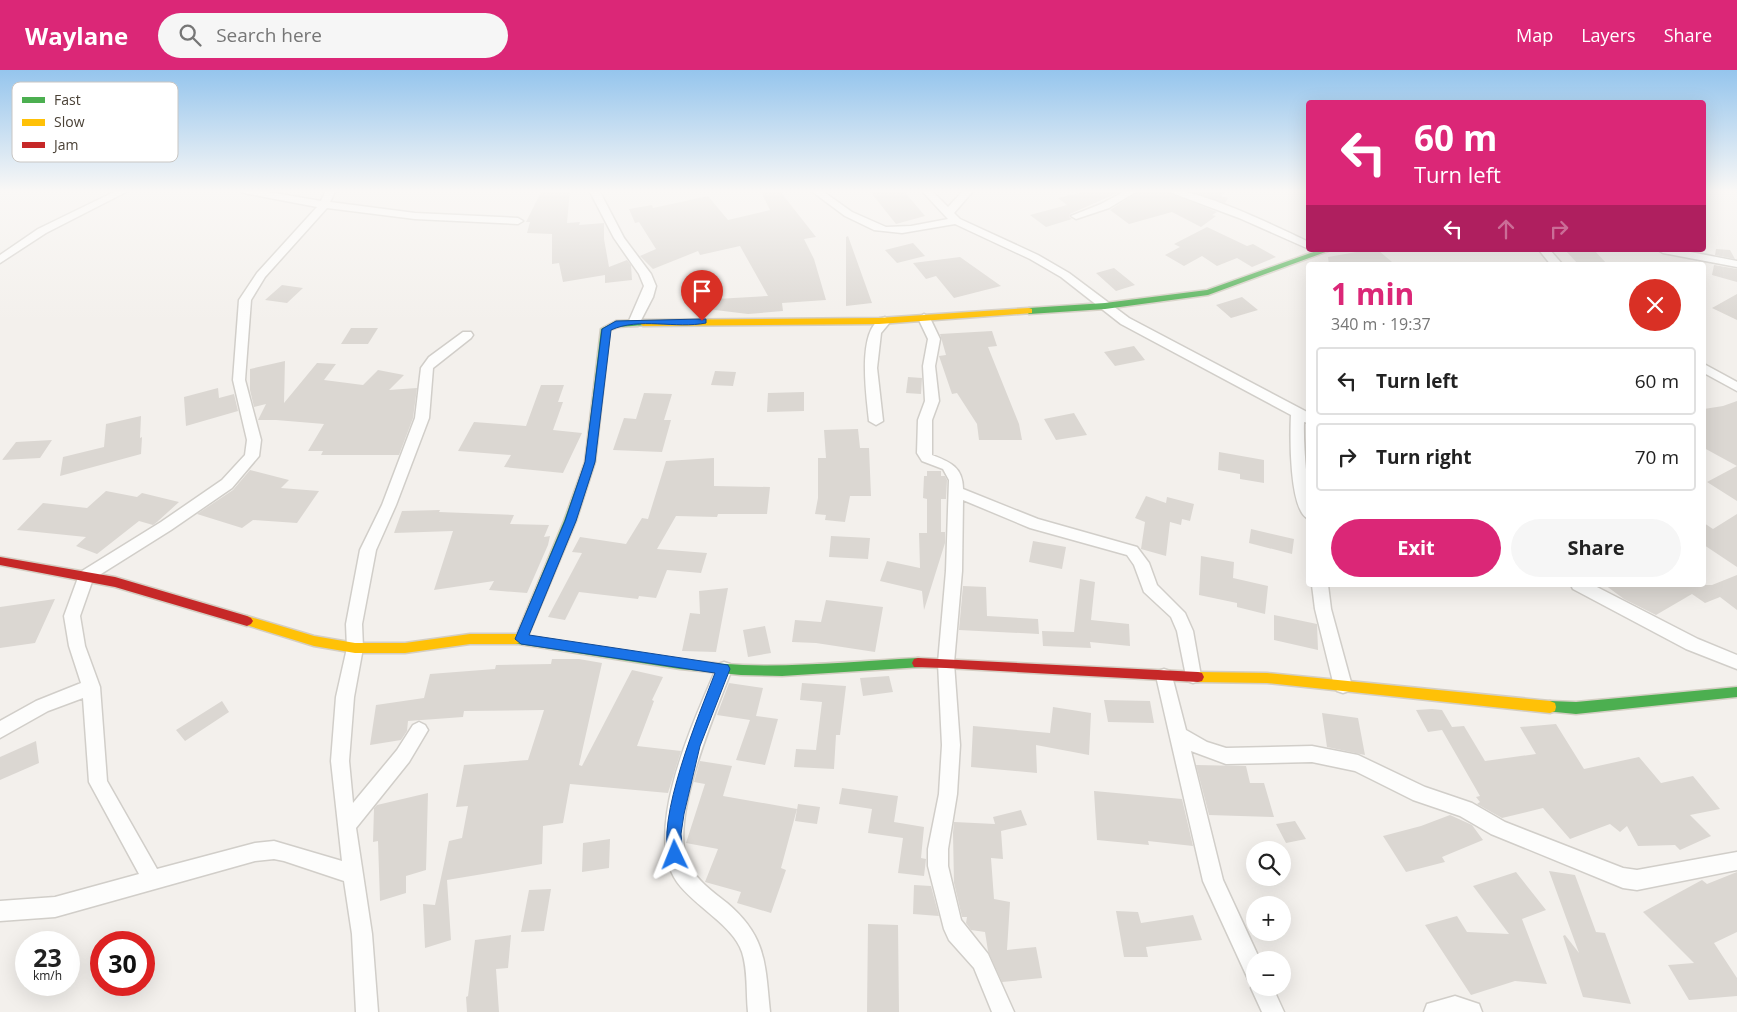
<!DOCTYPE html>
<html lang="en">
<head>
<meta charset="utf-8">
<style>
  :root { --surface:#fff; --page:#f6f6f6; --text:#222; --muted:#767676; --line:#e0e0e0; --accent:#db2777 }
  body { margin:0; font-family:"Open Sans",sans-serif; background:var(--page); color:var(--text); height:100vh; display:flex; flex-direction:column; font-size:19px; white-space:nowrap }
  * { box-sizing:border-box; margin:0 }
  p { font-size:16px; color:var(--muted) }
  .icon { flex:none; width:28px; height:28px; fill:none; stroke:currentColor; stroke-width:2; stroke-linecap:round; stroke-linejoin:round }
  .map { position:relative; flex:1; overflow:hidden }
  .drawer { position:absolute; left:1306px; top:192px; width:400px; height:325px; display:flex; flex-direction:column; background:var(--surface); border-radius:5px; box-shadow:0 5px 20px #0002 }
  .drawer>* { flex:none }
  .guide { position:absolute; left:1306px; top:30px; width:400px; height:152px; border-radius:5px; box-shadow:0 5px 20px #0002; background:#db2777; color:#fff; overflow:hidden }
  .buttons { position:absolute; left:1246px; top:771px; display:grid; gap:10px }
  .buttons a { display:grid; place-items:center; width:45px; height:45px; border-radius:50%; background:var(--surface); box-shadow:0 5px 20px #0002; font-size:25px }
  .speed { position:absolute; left:15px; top:861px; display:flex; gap:10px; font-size:25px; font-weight:700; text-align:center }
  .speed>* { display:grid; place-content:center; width:65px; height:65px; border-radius:50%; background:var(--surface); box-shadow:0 5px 20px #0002; line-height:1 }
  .speed small { font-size:12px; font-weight:400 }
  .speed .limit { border:8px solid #d22; background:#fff; color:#111 }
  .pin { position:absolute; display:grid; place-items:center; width:42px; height:42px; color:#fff; margin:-51px -21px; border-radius:50% 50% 50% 0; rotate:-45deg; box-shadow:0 0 5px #0007 }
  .pin .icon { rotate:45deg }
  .me { position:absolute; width:55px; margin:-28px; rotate:358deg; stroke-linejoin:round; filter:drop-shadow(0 0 4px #0008) }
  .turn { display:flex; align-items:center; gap:18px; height:105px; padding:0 25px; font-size:22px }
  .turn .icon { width:65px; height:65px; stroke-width:2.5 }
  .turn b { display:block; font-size:35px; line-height:42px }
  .lanes { display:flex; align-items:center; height:48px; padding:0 25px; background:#0003; justify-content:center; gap:25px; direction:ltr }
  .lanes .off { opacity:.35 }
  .round { display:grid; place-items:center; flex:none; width:52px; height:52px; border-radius:26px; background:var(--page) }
  .head { display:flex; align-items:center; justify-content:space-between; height:85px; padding:0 25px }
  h1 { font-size:30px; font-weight:700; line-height:38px; color:var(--accent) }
  .cta { display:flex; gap:10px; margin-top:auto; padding:10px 25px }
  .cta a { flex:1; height:58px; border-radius:30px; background:var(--accent); color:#fff; font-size:20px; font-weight:700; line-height:58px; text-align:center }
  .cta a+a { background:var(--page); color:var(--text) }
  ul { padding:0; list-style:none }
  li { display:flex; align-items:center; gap:15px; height:68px; margin:0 10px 8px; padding:0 15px; border:2px solid var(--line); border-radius:5px }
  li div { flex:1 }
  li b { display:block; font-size:19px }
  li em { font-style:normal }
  header { display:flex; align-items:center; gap:30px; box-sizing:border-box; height:70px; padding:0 25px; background:var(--accent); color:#fff }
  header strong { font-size:24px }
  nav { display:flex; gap:28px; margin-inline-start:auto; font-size:18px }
  .search { width:350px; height:45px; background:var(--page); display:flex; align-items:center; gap:12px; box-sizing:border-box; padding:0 18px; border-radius:28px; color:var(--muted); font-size:19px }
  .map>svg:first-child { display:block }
</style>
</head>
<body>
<header>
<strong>Waylane</strong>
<div class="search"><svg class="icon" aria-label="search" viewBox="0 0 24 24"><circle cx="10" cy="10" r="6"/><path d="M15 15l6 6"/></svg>Search here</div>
<nav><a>Map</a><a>Layers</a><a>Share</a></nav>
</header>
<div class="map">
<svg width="1737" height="942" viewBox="0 0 1737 942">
  <rect width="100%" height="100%" fill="#f3f0ec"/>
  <!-- building -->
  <path fill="#dbd7d2" d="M570,120L567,153L580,152L579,155L604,153V169L609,197L627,190L631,195L632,210L605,213V205L563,212L559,193L552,194V164L527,163L530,152H526L541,122Z
    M760,120H779L816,167L804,169L814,189L826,230L782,233L783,241L748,244L699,238V230L768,226L740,176L700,185L698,181L653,199L640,186L656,179L639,152L635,153L629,139L652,135L653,138L708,126L728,150L770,140Z
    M869,120H903L925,146L896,154Z
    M1091,120H1124L1070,144L1069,147L1072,149L1046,157L1030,145L1067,135L1058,128Z
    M1141,120H1162L1217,142L1212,145L1216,146L1201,157L1172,142L1129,154L1110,140Z
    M1182,120H1228L1221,126L1228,128L1225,133Z
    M1207,157L1247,176L1253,174L1276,187L1252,197L1237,188L1217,196L1202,186L1184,196L1165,185L1180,177L1174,174Z
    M848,166L872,233L846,236V167Z
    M913,173L925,186L897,193L885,180Z
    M1716,179L1730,180L1735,189L1715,185Z
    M1368,180H1378L1392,192L1374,195H1329L1328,187Z
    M1565,180H1594L1608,195H1579Z
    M960,187L1001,216L954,228L936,206L926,209L913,193Z
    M1714,195L1737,199V212L1712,205Z
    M1114,198L1135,215L1116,221L1096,203Z
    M282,215L303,218L287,233L265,230Z
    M1737,224V250L1712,238Z
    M1242,227L1258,240L1231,248L1216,235Z
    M351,258H378L368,274H341Z
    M992,261L997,276L988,277L1019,354L1022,370H979L977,354L957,323L952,324L939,286L946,285L940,264Z
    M1134,276L1145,290L1115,296L1104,282Z
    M285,291L284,333L317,293L336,294L324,310L363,315L378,300L404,305L389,320L417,318L413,348L399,385H321L323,381H308L324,354L276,350H258L266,334L254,337L250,320V299Z
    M715,301L736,302L733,316L711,315Z
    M908,307L922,308L921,324L906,323Z
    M541,315H564L558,332H563L553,360L582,363L563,403L504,397L511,385L458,381L474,352L526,356Z
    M218,318L219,328L234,324L238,341L186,356L184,327Z
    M804,322V341L767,342L768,323Z
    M644,323L672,324L664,350H671L662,382L613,380L624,348L636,349Z
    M1737,331V396L1704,378V339L1723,336Z
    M1074,343L1087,365L1056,370L1044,349Z
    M141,346L140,368L142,367L141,384L60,406L63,387L104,377L106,354Z
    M858,359L860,378H869L871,426H850L845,452L825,450L826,445L815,444L818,428V388H826L824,360Z
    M52,370L40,388L2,390L16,372Z
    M1219,382L1264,390V413L1240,409V404L1218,400Z
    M714,388V416L770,417L767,444H718L717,447L676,446L657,479L707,483L701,503L667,500L656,528L639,526L638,529L579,522L565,550L548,547L582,483L572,482L580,467L626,474L642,448L648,449L666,391Z
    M1737,396V431L1707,412Z
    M250,400L289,410L281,418L319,421L297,453L253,450L242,458L197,444L233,420Z
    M927,401H941V406H945L947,410L946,429H941V462H945V473L924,540L922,521L880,511L887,491L920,498L919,463H927V429L923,428L924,406H927Z
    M106,421L137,427L142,423L179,432L157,452L153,455L139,451L97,484L76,476L86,467L17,460L43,433L87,438Z
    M1146,426L1166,433L1167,427L1194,434L1190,451L1182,449L1181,455L1170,452L1166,486L1141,479L1145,452L1135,448Z
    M440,440L439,442L514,445L510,454L549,455L544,467L550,466L548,475L527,523L489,520L494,511L434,520L453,461L394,463L402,441Z
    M1737,444V497L1704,475V453L1713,459Z
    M1251,459L1294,469L1292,484L1249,473Z
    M831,466L870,468L868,489L829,487Z
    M1033,471L1066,477L1062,499L1029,492Z
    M1201,486L1234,492L1233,508L1268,516L1265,544L1237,537V533L1199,525Z
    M1737,505V540L1720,527L1705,533L1692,524L1656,545L1624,529L1605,515H1712Z
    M1080,509L1095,512L1091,550L1129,554L1130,576L1090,572L1091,578L1043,576L1042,561L1074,562Z
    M963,516L986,517L987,546L1038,549L1039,564L959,560Z
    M728,518L716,582L682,581L690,543L700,544L699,521Z
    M55,529L35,573L0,578V537Z
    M826,530L883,537L875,582L816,573L792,572L795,550L821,552Z
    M1274,545L1317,554L1318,580L1274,570Z
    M765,556L771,583L748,587L743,560Z
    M552,589H579L602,593L579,695L582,696L632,600L663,607L652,630L654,631L637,676L681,681L668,723L570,714L563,753L543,756L542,794L447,810L451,870L425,878L423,834L435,835L449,771L462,768L468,736L456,737L464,695L528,690L544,640L464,641L463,647L408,651L407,661L401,670L370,675L376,635L424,628L430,604L495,599L496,595L551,594Z
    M889,606L893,622L863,626L860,608Z
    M729,613L763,618L756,646L778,649L765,695L736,690L750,650L717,645Z
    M802,613L846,616L840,665H836L834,699L794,697L796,679L816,680L822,632L800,630Z
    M1104,630L1150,631L1154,653L1108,652Z
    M222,631L229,642L185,671L176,660Z
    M1053,637L1091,643L1089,685L1036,675L1037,703L971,697L973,656L1050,663Z
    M1432,639L1442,640L1452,657L1464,656L1485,691L1536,684L1520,657L1556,654L1584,699L1639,687L1661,713L1693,706L1720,739L1690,745L1711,766L1680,780L1675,775L1638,776L1627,756L1620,762L1610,754L1570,769L1543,738L1502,748L1477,734L1480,732L1476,727L1480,726L1442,660L1428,662L1416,640Z
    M1322,643L1358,648L1365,685L1327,677Z
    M36,671L39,693L0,710V687Z
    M700,691L732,696L723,726L797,739L781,798L786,800L771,843L737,833L741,822L705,812L718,779L686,773L705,714L694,712Z
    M1196,695L1246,696L1250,713H1264L1274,747L1209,745Z
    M842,718L898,726L894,752L924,757L921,788L926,789L924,806L898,803L903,768L868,763L872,739L839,734Z
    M1094,721L1182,729L1193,776L1148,771L1149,775L1097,770Z
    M428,723L426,800L406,806V823L380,831L378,771L373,772L374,738L377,735Z
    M798,734L820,737L817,754L795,751Z
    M1021,740L1027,755L1001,761L1003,789L991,788L994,829L1010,832L1007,880L1036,877L1042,908L1002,912L988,881L985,862L971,860L966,853L967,847H962L954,813L953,763L954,752L995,754L993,747Z
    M1450,745L1472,755L1483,770L1442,787L1445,792L1406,802L1383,766L1421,756Z
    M1295,751L1306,769L1286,773L1276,754Z
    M610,769L609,798L582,802L583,773Z
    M1549,801L1575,805L1596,862L1605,863L1631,934L1583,927L1563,866L1565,865L1579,883Z
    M1516,802L1546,840L1522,849L1547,914L1515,911L1471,925L1425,855L1457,846L1467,862L1509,864L1473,816Z
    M1737,802V862L1714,873L1737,908V926L1689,930L1668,895L1694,893L1643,842L1702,810L1707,814Z
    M914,815L931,816L939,846L913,844Z
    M551,819L544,861L521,862L529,820Z
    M1116,841L1138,842L1141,853L1193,845L1202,870L1146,877L1148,887H1124Z
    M868,854L898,855L899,942H867Z
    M511,865L508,898L496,899L499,942H467L466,927L468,926L475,870Z"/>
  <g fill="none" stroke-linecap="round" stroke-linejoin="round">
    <!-- street casing -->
    <g stroke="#d1cec9" stroke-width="3">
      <path id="street" d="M118,120H130L46,163L0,193V185L38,159Z
        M239,120H257L321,131L326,120H336L330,132L415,143L518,148L523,151L518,154L415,149L327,138L265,207L251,230L245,310L261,370L259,386L232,418L171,460L93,509L80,546L85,576L100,617L107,711L157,799L255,773L274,771L342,791L331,691L336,627L347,578L346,554L360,480L382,435L415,348L421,298L429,287L463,262H471L473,265L471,268L433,298L429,348L396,435L376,480L362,554L363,578L354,627L349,691L353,733L397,680L413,655L419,652L425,655L428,660L409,692L356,758L372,864L378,942H356L352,864L344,811L284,791L274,789L255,791L55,847L0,851V831L55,827L139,804L89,712L83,628L48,641L0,668V651L36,631L81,613L69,576L64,546L79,505L82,501L161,452L222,410L245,385L247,370L233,310L239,230L257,203L317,137L244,123Z
        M589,120H599L624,168L651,204L656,216L653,227L638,256H630L628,253L644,216L639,204L614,168Z
        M810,120H821L852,142L886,157L911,156L948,149L921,120H931L948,137L964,120H974L954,143L960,149L1038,185L1069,203L1129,248L1309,343V353L1304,352C1303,385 1309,417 1309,449C1289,443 1290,364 1291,345L1121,254L1061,207L1030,189L955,154L902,163L874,160L845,146Z
        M1127,120H1139L1109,138L1076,149L1071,146L1101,134Z
        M1164,120C1196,117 1277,157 1309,172V179L1239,148Z
        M1539,180H1550L1563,195H1551Z
        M1658,180H1680L1737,191V197L1663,183Z
        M924,244L930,248L940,269L935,296L939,331L932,350V385C950,392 963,397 963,419L1038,449L1137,477L1149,493L1157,515L1185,543L1193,561L1201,606L1199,611L1193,613L1187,611L1177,561L1171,547L1144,522L1134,495L1127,485L1030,458L963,430L962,501L954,593L960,675L957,724L948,779V796L961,850L988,884L1014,942H992L974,898L949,870L944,859L928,796V779L939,724L942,675L938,593L946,501L949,410L943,399L922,391L917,383L918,350L925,331L923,296L928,269L918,248Z
        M885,247L891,251L881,263L877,298L883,351L876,355L869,351C867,329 855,255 885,247Z
        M1704,294L1737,312V321L1704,303Z
        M1312,515H1328L1331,539L1352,616L1349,621L1343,623L1337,621L1334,616L1315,539Z
        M1571,515H1593L1698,569L1737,585V599L1686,579L1573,519Z
        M724,592L730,594L732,599C716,641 668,751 688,793C696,810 713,822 727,833C767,867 765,894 770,942H748C746,922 748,900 742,882C733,855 694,836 677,812C642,761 694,651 716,599L718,594Z
        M1164,599L1170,601L1172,606L1186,660L1207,672L1226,678L1312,676L1358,685L1425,717L1472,733L1505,752L1623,798L1637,800L1737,782V800L1637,820L1623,818L1491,764L1460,746L1413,730L1355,701L1312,692L1226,694L1191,681L1223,810L1260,890H1255V918H1273L1284,942H1262L1251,918L1254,912L1248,909L1203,811L1156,606L1158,601Z
        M1455,926L1479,934L1482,942H1424L1427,934Z"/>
    </g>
    <!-- fast casing -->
    <g stroke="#d4cec3" stroke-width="3">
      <path id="fast" d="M1319,180H1331L1208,225L1105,239L1029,244L1025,241L1029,238L1105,233L1207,220Z
        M643,250L646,251V255L618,257L610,260L595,392L576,451L528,566C599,577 671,592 743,595C801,597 860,591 918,588L922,589L924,593L922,597L782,606L741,605L680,599L512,573L510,569L512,565L517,564L564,451L585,392L601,259L616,251Z
        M1737,617V627L1576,644L1545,641L1544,637L1545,633L1550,631L1576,632Z"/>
    </g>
    <!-- slow casing -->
    <g stroke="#d4cec3" stroke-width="3">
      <path id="slow" d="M1029,238L1032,239V243L879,254L643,256L639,253L643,250L879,248Z
        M247,546L314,566L355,573H405L470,564H516L520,565L522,569L520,573L516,574H470L405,583H355L314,576L243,554L241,551L243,548Z
        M1198,602L1267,603L1550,631L1555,633L1556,637L1555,641L1550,643L1267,613L1198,612L1194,611L1192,607L1194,603Z"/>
    </g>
    <!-- jam casing -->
    <g stroke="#d4cec3" stroke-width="3">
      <path id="jam" d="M0,487L115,507L247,546L251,548L253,551L251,554L247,556L115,517L0,495Z
        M918,588L1198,602L1202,603L1204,607L1202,611L1198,612L946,598L914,597L912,593L914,589Z"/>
    </g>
    <!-- street -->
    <use href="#street" fill="#fdfdfc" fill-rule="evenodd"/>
    <!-- fast -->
    <use href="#fast" fill="#4caf50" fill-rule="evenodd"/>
    <!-- slow -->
    <use href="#slow" fill="#ffc107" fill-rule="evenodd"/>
    <!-- jam -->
    <use href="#jam" fill="#c62828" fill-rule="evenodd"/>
  </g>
  <!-- sky -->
  <linearGradient id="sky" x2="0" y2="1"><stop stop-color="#95c5ed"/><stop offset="0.48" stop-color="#faf8f6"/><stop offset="1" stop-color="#faf8f6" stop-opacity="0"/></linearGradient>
  <rect width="1737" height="252" fill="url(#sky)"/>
  <!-- route -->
  <path fill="#1a73e8" stroke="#114b97" d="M702,249H706V253C676,259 639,247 611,260L595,392L576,451L529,565L728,595L730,599L700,676L684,744L681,764L683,785L680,790L675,792L670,790C654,752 700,642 715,603L521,574L515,569L565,451L585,392L602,259L616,251Z"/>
  <!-- legend -->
  <rect x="12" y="12" width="166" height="80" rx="8" fill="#fff" stroke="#c9c6c3" stroke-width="1"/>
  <rect x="22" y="27" width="23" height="6" fill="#4caf50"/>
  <rect x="22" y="49" width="23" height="7" fill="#ffc107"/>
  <rect x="22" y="72" width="23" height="6" fill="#c62828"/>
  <g font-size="14" fill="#4a4136">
    <text x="54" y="35">Fast</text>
    <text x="54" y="57">Slow</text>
    <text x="54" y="80">Jam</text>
  </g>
</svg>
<div class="buttons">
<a><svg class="icon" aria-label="search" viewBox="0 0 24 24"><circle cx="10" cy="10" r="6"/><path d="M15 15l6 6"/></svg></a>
<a>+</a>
<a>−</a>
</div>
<div class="speed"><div>23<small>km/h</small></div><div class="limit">30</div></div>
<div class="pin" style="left:702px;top:251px;background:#d93025"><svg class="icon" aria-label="arrive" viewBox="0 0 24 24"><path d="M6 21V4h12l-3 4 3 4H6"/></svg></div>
<svg class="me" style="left:675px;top:785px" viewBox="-20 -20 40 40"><path d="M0-17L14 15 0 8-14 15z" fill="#1a73e8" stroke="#fff" stroke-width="4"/></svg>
<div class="guide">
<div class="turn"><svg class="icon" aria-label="left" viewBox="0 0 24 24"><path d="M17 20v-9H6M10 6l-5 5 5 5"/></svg><div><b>60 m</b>Turn left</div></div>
<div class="lanes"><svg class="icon" aria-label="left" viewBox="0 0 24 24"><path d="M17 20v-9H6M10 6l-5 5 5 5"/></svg><svg class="icon off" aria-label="ahead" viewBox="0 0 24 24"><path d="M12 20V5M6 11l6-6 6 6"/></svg><svg class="icon off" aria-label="right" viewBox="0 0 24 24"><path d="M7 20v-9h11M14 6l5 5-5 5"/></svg></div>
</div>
<section class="drawer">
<div class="head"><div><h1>1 min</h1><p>340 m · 19:37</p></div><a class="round" style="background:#d93025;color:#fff"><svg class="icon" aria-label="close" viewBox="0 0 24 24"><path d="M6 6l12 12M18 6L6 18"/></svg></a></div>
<ul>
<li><svg class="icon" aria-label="left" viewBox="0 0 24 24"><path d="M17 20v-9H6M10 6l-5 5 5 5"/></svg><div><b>Turn left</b></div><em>60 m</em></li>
<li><svg class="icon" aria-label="right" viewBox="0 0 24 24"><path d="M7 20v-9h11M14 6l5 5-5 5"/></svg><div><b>Turn right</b></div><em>70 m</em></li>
</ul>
<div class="cta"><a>Exit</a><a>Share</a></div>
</section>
</div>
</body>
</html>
